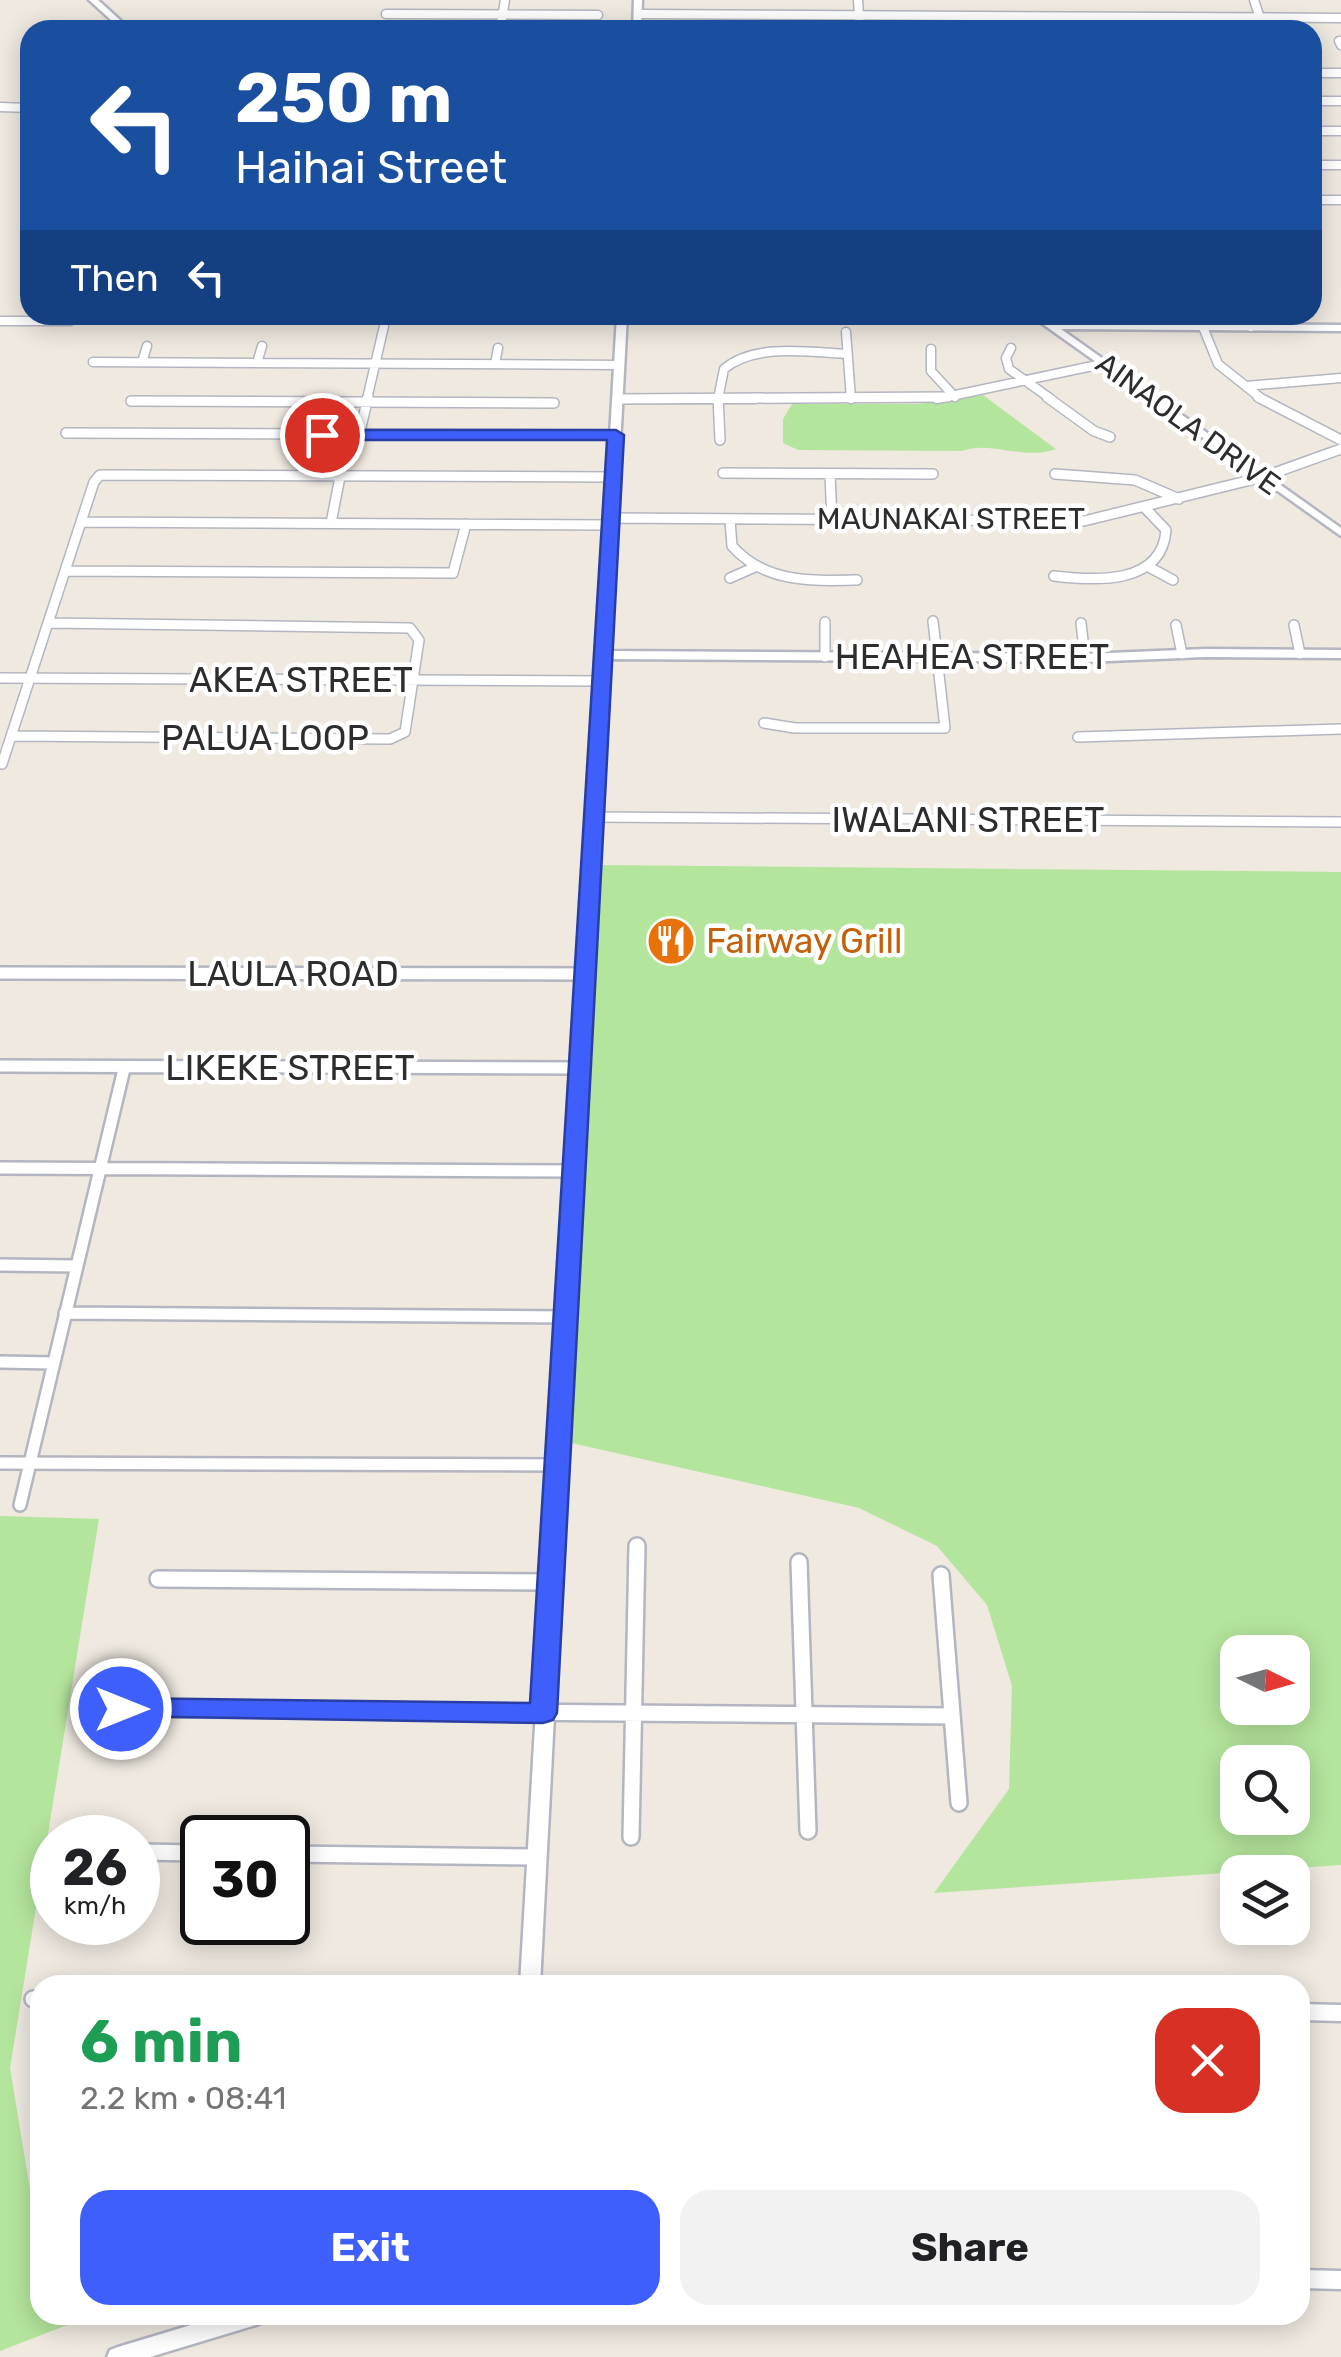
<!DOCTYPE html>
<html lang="en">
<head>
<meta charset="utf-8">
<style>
  :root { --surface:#fff; --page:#f2f2f2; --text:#202124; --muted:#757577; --accent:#3f5ffd }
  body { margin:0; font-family:Rubik,sans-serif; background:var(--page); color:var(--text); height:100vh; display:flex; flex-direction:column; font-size:38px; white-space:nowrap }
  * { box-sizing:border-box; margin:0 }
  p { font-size:32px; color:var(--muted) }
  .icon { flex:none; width:55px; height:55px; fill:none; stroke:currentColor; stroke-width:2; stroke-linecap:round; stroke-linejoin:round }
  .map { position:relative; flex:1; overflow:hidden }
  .panel { position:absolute; left:30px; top:1975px; width:1280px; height:350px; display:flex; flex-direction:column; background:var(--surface); border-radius:30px; box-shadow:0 5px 25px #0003 }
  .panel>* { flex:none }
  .guide { position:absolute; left:20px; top:20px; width:1302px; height:305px; border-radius:30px; box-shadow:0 5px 25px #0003; background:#1a4fa0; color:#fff; overflow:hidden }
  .needle { width:65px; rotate:95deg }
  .tools { position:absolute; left:1220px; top:1635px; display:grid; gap:20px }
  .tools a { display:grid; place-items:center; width:90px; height:90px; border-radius:20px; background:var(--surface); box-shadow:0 5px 25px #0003; font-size:50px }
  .speed { position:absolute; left:30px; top:1815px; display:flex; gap:20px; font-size:50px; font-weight:700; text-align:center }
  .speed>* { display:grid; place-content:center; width:130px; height:130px; border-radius:50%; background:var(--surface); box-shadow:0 5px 25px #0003; line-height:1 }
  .speed small { font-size:25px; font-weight:400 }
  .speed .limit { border:5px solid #111; border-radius:15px; background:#fff; color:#111 }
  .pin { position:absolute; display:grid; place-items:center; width:85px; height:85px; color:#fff; margin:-42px; border:5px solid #fff; border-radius:50%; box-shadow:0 2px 10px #0007 }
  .me { position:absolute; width:110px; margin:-55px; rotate:90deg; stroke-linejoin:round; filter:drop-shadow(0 0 8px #0008) }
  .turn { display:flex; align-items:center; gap:35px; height:210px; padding:0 50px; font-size:45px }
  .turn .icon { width:130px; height:130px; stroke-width:2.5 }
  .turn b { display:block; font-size:70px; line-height:85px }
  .then { display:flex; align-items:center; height:95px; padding:0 50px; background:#0003; gap:20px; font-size:38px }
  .round { display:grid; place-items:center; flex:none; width:105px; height:105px; border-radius:30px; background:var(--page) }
  .overview { display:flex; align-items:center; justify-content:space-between; height:170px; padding:0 50px }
  h1 { font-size:60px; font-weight:700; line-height:75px; color:#1e9e55 }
  .action { display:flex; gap:20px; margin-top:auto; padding:20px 50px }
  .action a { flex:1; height:115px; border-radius:30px; background:var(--accent); color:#fff; font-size:40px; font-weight:700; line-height:115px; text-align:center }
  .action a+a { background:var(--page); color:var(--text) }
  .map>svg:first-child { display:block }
</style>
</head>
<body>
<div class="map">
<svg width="1341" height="2357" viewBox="0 0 1341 2357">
  <rect width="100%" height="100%" fill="#efe9e0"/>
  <!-- green -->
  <path fill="#b4e59c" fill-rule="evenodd" d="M983,395L1056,449C1022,461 992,440 962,451L798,450L783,443V419L792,404H918Z
    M598,865L1341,872V1865L934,1893L1009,1789L1012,1686L987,1605L937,1546L859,1508L567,1442ZM1238,1652H1292V1708H1238ZM1238,1762H1292V1818H1238Z
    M0,1516L99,1519L10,2068L40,2250V2315H93L0,2351Z"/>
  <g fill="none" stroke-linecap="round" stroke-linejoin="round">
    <!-- street-far3 casing -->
    <g stroke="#b3b6c1" stroke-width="11">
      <path id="street-far3" d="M858,0L860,30
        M1254,0L1264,30
        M386,14L598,15
        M638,14L1341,18
        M500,30L505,0
        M1339,41L1341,45
        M1312,73H1341
        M1312,101H1341
        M0,107L30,108
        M1312,131H1341
        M1312,165H1341
        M1312,200H1341
        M1246,315L1251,327
        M0,321H70
        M1203,327L1218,364L1262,399
        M846,332L851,399
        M1011,348L1006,358L1009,369L1051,399
        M931,349V371L955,397
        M93,362L620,365
        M142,362L147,346
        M257,363L262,346
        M495,364L498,348
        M1246,386L1341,378
        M367,399L384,326
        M618,399H755
        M718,399L724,369C755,343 809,352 847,354
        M937,399L1102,364"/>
    </g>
    <!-- street-far2 casing -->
    <g stroke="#b3b6c1" stroke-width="12">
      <path id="street-far2" d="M718,397L720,440
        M1047,397L1094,431L1110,437
        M1258,397L1341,440
        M618,399L948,397
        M131,401L554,403
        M66,433L616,435
        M359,436L368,397
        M723,473L933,474
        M830,474L832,520
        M1055,474L1135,480L1179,499
        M611,518L1084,521L1263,477L1341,449
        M730,520L732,546C765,583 810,581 857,580
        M81,522L611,525
        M331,523L340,477
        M1147,566L1173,580
        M66,571L453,573L466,524
        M1054,576C1096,581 1162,585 1166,530L1145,508
        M730,578L755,567
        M825,622V657
        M1081,623L1085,658
        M1176,625L1182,654
        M1294,625L1300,654
        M0,678L602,681
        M764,723L795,728H945L933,621
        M13,736L390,739L405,732L419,640L410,628L50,623
        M1078,737L1341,729
        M2,764L94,482L100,475L613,477
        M595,817L1341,822"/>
    </g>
    <!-- street-far1 casing -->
    <g stroke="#b3b6c1" stroke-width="16">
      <path id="street-far1" d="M0,973L586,974
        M0,1066L581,1068
        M0,1168L574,1171
        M0,1265L77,1266
        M65,1313L566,1317
        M0,1362L54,1363
        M0,1463L558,1465
        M20,1505L124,1069"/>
    </g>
    <!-- street casing -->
    <g stroke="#b3b6c1" stroke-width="20">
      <path id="street" d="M799,1562L808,1831
        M941,1575L959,1803
        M158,1579L553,1582
        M83,1708L951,1716
        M631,1837L637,1546
        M138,1852L202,1853
        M288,1854L536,1857
        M33,1999H40"/>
    </g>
    <!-- secondary casing -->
    <g stroke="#b3b6c1" stroke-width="5">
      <path id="secondary" d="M89,0H98L131,30H122Z
        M634,0H642L641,30H633Z
        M617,315H627L609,651L1085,654L1205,649L1341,650V658L1205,657L1085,662L609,659L540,1985H520Z
        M1030,315H1042L1053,323L1341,325V331L1061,329L1341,528V536Z
        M1300,2004L1341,2005V2021L1300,2020Z
        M1300,2270L1341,2271V2289L1300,2288Z
        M224,2315H267L264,2322L256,2325L150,2357H107L110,2350L118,2347Z"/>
    </g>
    <!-- street-far3 -->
    <use href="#street-far3" stroke="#fff" stroke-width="8"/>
    <!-- street-far2 -->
    <use href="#street-far2" stroke="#fff" stroke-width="9"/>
    <!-- street-far1 -->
    <use href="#street-far1" stroke="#fff" stroke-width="11"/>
    <!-- street -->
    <use href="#street" stroke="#fff" stroke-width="15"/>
    <!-- secondary -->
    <use href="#secondary" fill="#fff" fill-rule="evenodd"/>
  </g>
  <!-- route -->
  <path fill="#3f5ffd" stroke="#293ea4" stroke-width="2.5" d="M616,430L624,435L557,1713L553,1720L543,1723L111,1716L107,1709L111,1701L121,1698L530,1703L607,440H322L314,435L322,430Z"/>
  <!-- icons -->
  <defs>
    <g id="restaurant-disc" transform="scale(2.5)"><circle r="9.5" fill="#e8710a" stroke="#fff"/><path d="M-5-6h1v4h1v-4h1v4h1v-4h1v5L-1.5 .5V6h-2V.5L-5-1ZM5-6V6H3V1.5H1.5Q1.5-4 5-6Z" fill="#fff"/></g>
  </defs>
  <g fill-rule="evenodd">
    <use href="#restaurant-disc" x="671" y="941"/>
  </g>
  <g text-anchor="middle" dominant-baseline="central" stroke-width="9" stroke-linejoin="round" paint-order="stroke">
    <!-- far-street labels -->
    <g font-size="30" fill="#2d2d2d" stroke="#fff">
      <text transform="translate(1188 424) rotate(36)">AINAOLA DRIVE</text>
      <text x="951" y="519">MAUNAKAI STREET</text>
    </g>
    <!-- street labels -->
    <g font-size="35" fill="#2d2d2d" stroke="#fff">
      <text x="972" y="657">HEAHEA STREET</text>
      <text x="301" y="680">AKEA STREET</text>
      <text x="265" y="738">PALUA LOOP</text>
      <text x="968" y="820">IWALANI STREET</text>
      <text x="293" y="974">LAULA ROAD</text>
      <text x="290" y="1068">LIKEKE STREET</text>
    </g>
    <!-- food labels -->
    <g font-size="35" fill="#c56008" stroke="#fff" text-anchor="start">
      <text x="706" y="941">Fairway Grill</text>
    </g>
  </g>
</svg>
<div class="tools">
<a><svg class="needle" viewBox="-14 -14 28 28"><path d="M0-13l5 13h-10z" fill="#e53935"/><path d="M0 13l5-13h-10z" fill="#757577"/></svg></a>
<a><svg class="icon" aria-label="search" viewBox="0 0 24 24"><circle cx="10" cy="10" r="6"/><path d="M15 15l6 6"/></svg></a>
<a><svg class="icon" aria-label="layers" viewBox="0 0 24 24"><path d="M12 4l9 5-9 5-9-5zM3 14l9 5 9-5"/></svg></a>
</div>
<div class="speed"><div>26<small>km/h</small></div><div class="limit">30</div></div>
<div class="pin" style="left:322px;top:435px;background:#d93025"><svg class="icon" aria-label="arrive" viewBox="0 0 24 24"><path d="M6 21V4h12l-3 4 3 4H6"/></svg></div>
<svg class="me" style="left:121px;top:1709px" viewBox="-20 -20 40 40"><circle r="17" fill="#3f5ffd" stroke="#fff" stroke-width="3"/><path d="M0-11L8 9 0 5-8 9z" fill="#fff"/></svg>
<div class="guide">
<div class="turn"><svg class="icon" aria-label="left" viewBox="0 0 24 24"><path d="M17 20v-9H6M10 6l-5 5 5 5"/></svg><div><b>250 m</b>Haihai Street</div></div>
<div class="then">Then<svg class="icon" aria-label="left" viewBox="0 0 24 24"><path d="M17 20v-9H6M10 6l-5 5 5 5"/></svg></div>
</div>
<section class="panel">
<div class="overview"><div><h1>6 min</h1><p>2.2 km · 08:41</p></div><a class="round" style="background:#d93025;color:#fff"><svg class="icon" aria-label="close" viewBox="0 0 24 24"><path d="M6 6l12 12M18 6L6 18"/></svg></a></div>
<div class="action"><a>Exit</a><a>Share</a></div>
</section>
</div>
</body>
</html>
